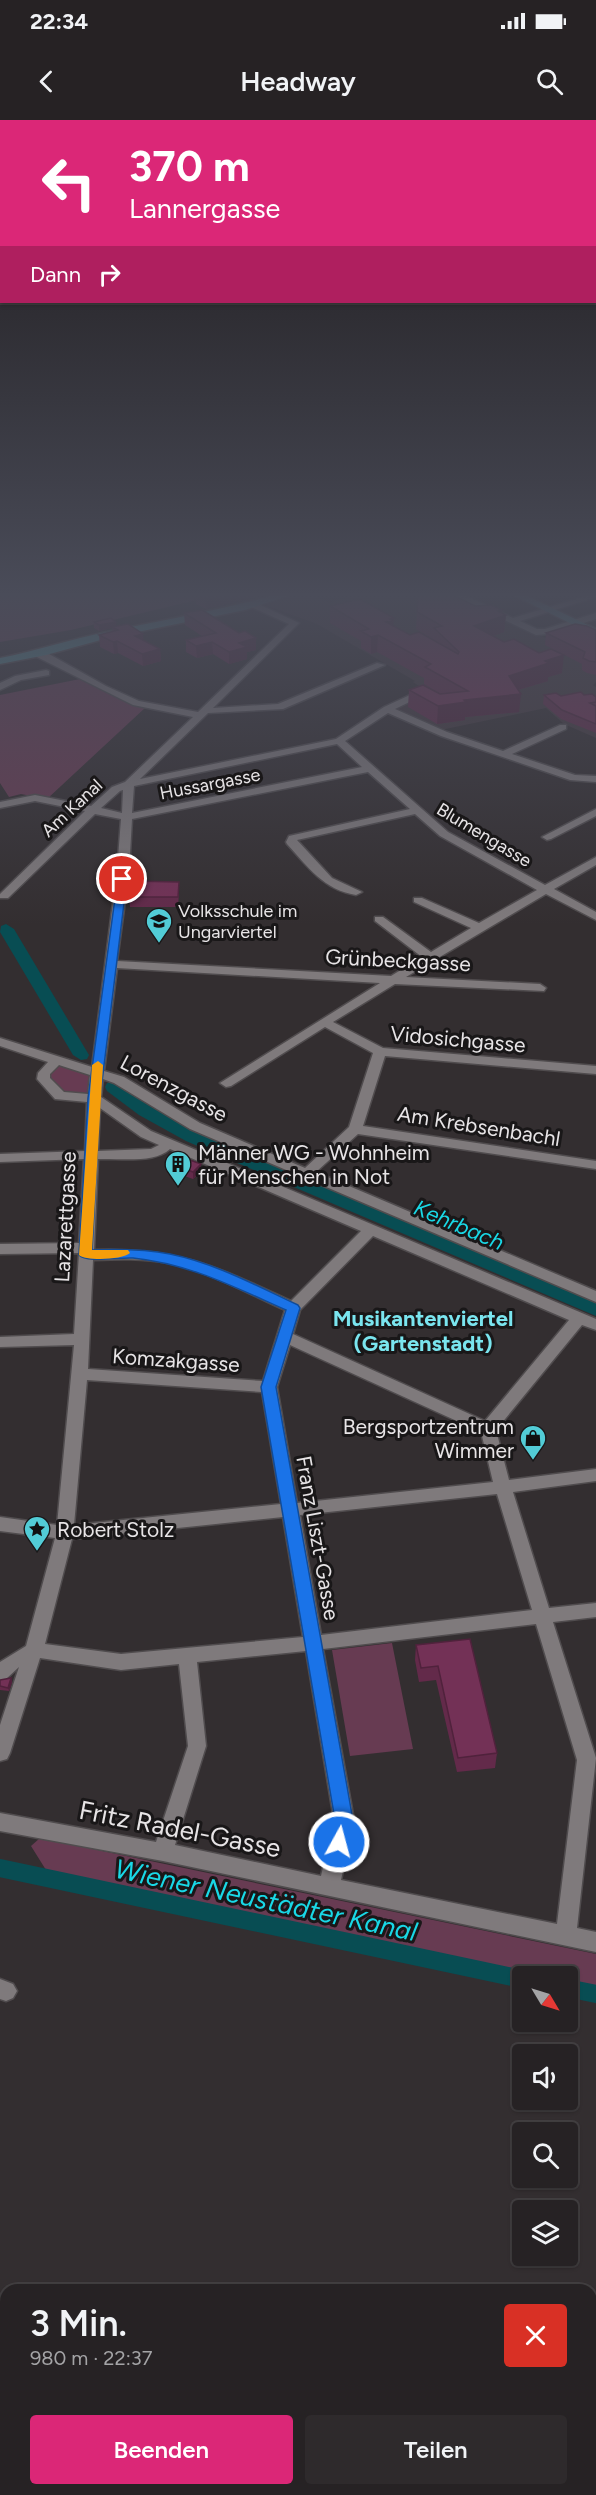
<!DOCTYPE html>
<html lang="de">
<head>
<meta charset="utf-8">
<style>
  :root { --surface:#262224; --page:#2e2a2c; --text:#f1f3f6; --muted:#a4a4a6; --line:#423f41; --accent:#db2777 }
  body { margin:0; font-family:Figtree,sans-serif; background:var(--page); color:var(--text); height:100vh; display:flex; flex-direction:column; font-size:22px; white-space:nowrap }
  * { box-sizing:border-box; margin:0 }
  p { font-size:20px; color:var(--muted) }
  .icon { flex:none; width:33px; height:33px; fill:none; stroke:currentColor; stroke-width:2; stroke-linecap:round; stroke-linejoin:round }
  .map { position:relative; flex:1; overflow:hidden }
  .panel { position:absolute; left:0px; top:2164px; width:597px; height:212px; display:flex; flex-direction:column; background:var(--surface); border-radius:18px 18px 0 0; box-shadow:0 2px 4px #0004,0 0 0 2px var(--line) }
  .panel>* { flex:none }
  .top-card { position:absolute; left:0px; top:0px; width:597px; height:183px; box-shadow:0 2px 4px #0004,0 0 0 2px var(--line); background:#db2777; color:#fff; overflow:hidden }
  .needle { width:39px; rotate:128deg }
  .buttons { position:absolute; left:512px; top:1846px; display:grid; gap:12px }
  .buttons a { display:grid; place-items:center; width:66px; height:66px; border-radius:6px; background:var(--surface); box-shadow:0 2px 4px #0004,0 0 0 2px var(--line); font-size:30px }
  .pin { position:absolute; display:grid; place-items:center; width:51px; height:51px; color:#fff; margin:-26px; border:3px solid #fff; border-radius:50%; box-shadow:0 2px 6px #0007 }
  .me { position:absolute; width:66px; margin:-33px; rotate:7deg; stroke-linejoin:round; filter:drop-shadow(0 0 4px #0008) }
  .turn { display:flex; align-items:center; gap:21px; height:126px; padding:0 30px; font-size:27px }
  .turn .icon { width:78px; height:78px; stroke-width:2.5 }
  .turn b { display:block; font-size:42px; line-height:51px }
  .then { display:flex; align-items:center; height:57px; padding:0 30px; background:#0003; gap:12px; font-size:22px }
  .round { display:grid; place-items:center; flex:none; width:63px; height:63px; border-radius:6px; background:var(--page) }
  .overview { display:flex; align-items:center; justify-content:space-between; height:102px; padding:0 30px }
  h1 { font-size:36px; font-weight:600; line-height:45px }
  .button { display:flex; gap:12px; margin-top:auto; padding:12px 30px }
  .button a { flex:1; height:69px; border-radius:6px; background:var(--accent); color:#fff; font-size:24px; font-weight:600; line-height:69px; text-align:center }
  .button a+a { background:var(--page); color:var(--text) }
  .status { display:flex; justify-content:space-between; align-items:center; height:42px; padding:0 30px; background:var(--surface); direction:ltr }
  .status svg { height:16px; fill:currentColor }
  header { display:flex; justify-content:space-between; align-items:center; height:78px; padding:0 30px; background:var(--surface); font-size:27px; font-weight:600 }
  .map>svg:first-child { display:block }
</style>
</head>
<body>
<div class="status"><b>22:34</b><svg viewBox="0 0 49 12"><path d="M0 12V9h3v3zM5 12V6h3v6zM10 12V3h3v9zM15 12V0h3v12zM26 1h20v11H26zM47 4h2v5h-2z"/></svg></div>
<header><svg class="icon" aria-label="back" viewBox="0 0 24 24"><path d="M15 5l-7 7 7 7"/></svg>Headway<svg class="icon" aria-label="search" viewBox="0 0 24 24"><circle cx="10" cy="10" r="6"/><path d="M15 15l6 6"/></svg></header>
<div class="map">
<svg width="596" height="2375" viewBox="0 0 596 2375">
  <rect width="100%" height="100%" fill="#332e30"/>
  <!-- built -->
  <path fill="#44393e" d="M301,473H308L330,483L361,473H408L423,481L493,493L552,521L596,522V562L593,565L596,567V618L564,604L546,588L441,610L391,590L428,572L413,562L415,561L317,504L265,485Z"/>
  <!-- green -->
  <path fill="#673b52" d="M0,473H226L71,510L0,522Z
    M80,559L99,569L146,587L47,679L21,674L9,677L0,663V575Z
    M58,944L87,953L89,956L88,975L68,976L47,958L48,953Z
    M392,1523L413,1629L350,1636L332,1530Z
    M40,1718L596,1834V1866L567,1860V1857H551L46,1750L31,1726Z"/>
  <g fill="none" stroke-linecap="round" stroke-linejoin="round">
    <!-- canal -->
    <path stroke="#084d53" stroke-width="18" d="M0,1748L522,1859
      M567,1868L596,1874"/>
    <!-- river -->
    <path fill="#084d53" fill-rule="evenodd" d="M6,804L14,809L89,935L87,939L81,940L73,935L0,812L1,806Z
      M113,962L119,963L151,987L198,1013L596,1181V1196L186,1021L139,995L107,971L105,967L107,963Z"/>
    <!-- minor casing -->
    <g stroke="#504c4e" stroke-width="3">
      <path id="minor" d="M416,473L435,475L460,473L513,498L596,473V477L520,501L537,509H545L596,493V499L549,514L536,515L455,477L435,481Z
        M254,482L299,503L213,588L278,584L377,543L385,545L283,589L208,593L140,659L336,619L384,587L425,568L428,569V573L395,589L447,612L503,631L560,605H566V609L512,634L575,655L596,656V662L570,660L441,616L388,593L345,621L448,712L545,765L596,737V745L554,769L596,792V800L546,774L406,857L540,864L546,868L544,871L395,864L333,902L383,928L596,946V954L385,936L363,1006L596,1041V1049L358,1014L316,1052L596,1171V1182L190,1009L114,963L103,959L101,977L151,1011L596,1199V1210L582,1205L496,1310L509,1360L596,1349V1361L513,1372L549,1488L596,1483V1497L553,1502L596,1638L577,1808L596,1812V1832L163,1741L0,1711V1693L156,1722L188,1626L179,1544L121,1550L40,1538L10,1633L7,1639L0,1641V1605L19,1547L6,1559L0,1562V1542L26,1526L55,1418L0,1411V1397L57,1405L74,1225L0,1227V1217L74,1214L79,1133L0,1134V1124L79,1123L84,1039L0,1042V1034L85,1031L87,982L55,979L37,959L38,953L48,942L0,926V918L92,947L117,751L121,699L95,694L8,778H0V774L85,691L35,681L0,688V682L35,675L91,686L112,667L125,662L193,597L133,585L35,536V532L49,534L106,566L139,581L198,592L289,504L251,487L250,485ZM337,624L362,647L132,693L134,666ZM368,652L410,689L289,716L286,722L287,724C308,747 324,770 356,775L362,772L332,758L297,720L415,694L440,716L537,770L479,803L422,778H414V782L471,808L431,832L383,797H375V801L422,837L391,856L117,841L129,751L132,699ZM123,670L122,693L101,688L120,671ZM117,848L380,863L220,963L226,967L231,966L325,907L373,933L349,1007L305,1048L200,1003L124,957L104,951ZM59,945L90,955L88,974L64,972L50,958V954ZM100,988L141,1017L159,1025L151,1029L98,1031ZM170,1029L361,1111L291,1181C217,1147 178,1127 94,1130L98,1039C119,1038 154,1044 170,1029ZM373,1116L569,1200L485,1301L293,1214L300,1190ZM93,1140C118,1139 143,1138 168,1143C209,1151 247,1173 285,1190L263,1261L88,1249ZM290,1225L481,1312L493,1362L297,1383L277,1267ZM87,1260L262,1272L281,1384L74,1405ZM497,1374L532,1490L321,1515L300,1395ZM283,1397L303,1517L121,1534L45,1524L72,1419ZM536,1504L577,1640L557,1804L341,1760L354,1700L323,1529ZM306,1531L334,1700L321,1756L175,1725L206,1626L197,1542Z
        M46,550L49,551V555L21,560L0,570V563L15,556Z
        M596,689V696L551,719L547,720L542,717Z
        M0,1859L13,1864L17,1871L13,1878L6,1881L0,1879Z"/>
    </g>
    <!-- major casing -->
    <g stroke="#504c4e" stroke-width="3">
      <path id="major" d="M281,473H296L245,490L108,518L46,535L0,544V538C36,531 71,519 107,512C165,499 224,490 281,473Z
        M509,473H521L596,509V516Z"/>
    </g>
    <!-- minor -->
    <use href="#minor" fill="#7f7a7c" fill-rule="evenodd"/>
    <!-- major -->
    <use href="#major" fill="#519197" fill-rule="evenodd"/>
  </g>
  <!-- wall -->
  <path fill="#632a4a" d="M195,473H270L206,489L196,484Z
    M418,473L475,486L502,490V493L506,495L504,512L493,516L562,553L548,557V561L518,570L519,592L465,597V600L437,604L408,587L409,570L441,574L424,564V558L377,532L371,534L361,528V521L330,503V486L393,506L410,515L433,520V519L416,509Z
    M184,493L256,518V530L247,532V539L229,544L213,534L197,538L186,532V520L202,516L185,505Z
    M94,502H116V507L160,529L161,541L143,546L118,533L114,534L100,527L99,515L113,512L112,508L99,511L94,508Z
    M596,510V555L587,553L582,550V544L545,525L546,513Z
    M544,575L561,576L584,575L596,577V613L561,599L543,584Z
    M179,772L178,787H130L129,777Z
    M201,1044V1052L193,1059L179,1054L178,1046Z
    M470,1519L497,1633L495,1648L457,1652L436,1560L419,1562L415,1540L416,1525Z
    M11,1558L12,1562L9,1571L0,1570V1560Z"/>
  <!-- shaded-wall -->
  <path fill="#50223c" d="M225,473H270L206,489L205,478Z
    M502,490V497L506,495L504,512L473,523L474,506L498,491Z
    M394,498L392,518L385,519L386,502L390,499Z
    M116,502L117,508L112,507V508L99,511V505Z
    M143,514L144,526L135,516Z
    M378,515L377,532L371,534V517Z
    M256,518V530L247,532V539L229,544V532L239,523Z
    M117,521L118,533L114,534L113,522Z
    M212,522L213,534L197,538L196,526Z
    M160,529L161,541L143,546L142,534Z
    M564,535L562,553L548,557V561L507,573L509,556L545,541Z
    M521,574L519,592L465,597V600L437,604L438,586L464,580Z
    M201,1044V1052L193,1059V1052Z
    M11,1558L12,1562L9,1571L8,1568Z"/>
  <!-- building -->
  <path fill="#733156" stroke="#50223c" stroke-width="1.5" d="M195,473H225L205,478Z
    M418,473H449L475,486L491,485L502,490L498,491L506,495L474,506L504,522L514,519L539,533L551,529L564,535L545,541L549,543L509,556L521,574L464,580L466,582L438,586L409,570L423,565L440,574L468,571L425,547L431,544L378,515L371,517L361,511L369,509L330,486L360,479L394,498L390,499L393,501L386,502L410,515L419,512L458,534L459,532L434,508L442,506L417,492Z
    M202,490L239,513L245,511L256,518L239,523L247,527L229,532L212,522L196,526L186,520L216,513L184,493Z
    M111,498L116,502L99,505L94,502Z
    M128,504L143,514L135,516L160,529L142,534L117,521L113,522L99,515L118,510L112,507Z
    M575,504L587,506L596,510V542L589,541L583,538L585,532L546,513Z
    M581,572L584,575L592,574L596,577V582L590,583L596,586V604L562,590L544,575L556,573L561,576Z
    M129,761L179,762L178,777H129Z
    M187,1039L201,1044L193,1052L178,1046Z
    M470,1519L497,1633L458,1638L438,1546L421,1548L416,1525Z
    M11,1558L8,1568L0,1566V1560Z"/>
  <!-- sky -->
  <linearGradient id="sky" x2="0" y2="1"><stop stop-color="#1c191a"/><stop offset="0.59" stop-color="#4a4c59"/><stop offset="1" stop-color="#4a4c59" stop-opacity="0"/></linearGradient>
  <rect width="596" height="805" fill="url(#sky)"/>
  <!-- route -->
  <path fill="#1a73e8" stroke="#114b97" stroke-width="1.5" d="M118,756L127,759L100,978L92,1130C118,1129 144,1129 170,1134C215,1143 257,1166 298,1185L300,1188L276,1267L353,1700L346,1728L339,1730L333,1728L330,1722L335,1700L261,1267L286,1190C234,1167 190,1144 133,1138C120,1137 86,1143 79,1135L88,978Z"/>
  <!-- slow -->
  <path fill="#f59e0b" d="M98,941L103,945L92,1130H128L130,1133C123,1140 85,1141 79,1135L92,945Z"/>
  <!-- icons -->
  <defs>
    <g id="school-pin" transform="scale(1.35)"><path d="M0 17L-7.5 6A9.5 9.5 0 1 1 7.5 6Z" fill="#52ccd6" stroke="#191718"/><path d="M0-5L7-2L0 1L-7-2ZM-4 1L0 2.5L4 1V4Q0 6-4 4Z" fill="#111"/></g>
    <g id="building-pin" transform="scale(1.35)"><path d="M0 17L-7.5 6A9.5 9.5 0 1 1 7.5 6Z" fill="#52ccd6" stroke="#191718"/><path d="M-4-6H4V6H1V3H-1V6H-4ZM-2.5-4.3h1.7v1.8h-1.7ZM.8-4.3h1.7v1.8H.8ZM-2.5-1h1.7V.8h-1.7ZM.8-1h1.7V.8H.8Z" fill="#111"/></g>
    <g id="shop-pin" transform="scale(1.35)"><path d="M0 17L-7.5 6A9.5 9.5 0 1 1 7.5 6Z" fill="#52ccd6" stroke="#191718"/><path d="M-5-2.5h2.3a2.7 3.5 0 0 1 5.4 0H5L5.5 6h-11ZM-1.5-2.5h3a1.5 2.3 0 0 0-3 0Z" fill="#111"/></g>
    <g id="sight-pin" transform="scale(1.35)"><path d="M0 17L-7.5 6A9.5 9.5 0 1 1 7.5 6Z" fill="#52ccd6" stroke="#191718"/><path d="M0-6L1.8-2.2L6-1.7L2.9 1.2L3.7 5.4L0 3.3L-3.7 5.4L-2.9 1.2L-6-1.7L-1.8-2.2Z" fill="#111"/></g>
  </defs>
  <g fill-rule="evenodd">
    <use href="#school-pin" x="159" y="801"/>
    <use href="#building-pin" x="178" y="1044"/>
    <use href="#shop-pin" x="533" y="1318"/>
    <use href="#sight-pin" x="37" y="1409"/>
  </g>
  <g text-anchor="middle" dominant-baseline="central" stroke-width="6" stroke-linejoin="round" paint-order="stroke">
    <!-- far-street labels -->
    <g font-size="18" fill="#e7e4e6" stroke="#191718">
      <text transform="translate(210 664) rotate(-11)">Hussargasse</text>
      <text transform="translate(72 688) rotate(-43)">Am Kanal</text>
      <text transform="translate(484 715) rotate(31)">Blumengasse</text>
    </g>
    <!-- far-poi labels -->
    <g font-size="18" fill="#e7e4e6" stroke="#191718" text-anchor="start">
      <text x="178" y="791">Volksschule im<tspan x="178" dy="21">Ungarviertel</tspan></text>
    </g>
    <!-- street labels -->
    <g font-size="21" fill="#e7e4e6" stroke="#191718">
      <text transform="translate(398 840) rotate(3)">Grünbeckgasse</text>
      <text transform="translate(458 919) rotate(5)">Vidosichgasse</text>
      <text transform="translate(174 968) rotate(28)">Lorenzgasse</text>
      <text transform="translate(479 1006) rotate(9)">Am Krebsenbachl</text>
      <text transform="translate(65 1097) rotate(-87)">Lazarettgasse</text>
      <text transform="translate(176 1240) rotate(4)">Komzakgasse</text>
      <text transform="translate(318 1418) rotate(80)">Franz Liszt-Gasse</text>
    </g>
    <!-- poi labels -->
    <g font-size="21" fill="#e7e4e6" stroke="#191718" text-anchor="start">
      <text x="198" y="1032">Männer WG - Wohnheim<tspan x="198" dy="24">für Menschen in Not</tspan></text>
      <text x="514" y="1306" text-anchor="end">Bergsportzentrum<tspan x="514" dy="24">Wimmer</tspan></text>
      <text x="57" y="1409">Robert Stolz</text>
    </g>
    <!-- water labels -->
    <g font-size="22" font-style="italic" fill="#19d8e6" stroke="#191718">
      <text transform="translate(459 1105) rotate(23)">Kehrbach</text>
    </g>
    <!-- neighbourhood labels -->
    <g font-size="22" font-weight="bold" fill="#7ae5ef" stroke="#191718">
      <text x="423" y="1198">Musikantenviertel<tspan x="423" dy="25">(Gartenstadt)</tspan></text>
    </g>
    <!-- near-street labels -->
    <g font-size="26" fill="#e7e4e6" stroke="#191718">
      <text transform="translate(180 1709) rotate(11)">Fritz Radel-Gasse</text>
    </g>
    <!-- near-water labels -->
    <g font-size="27" font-style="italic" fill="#19d8e6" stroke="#191718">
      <text transform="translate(266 1780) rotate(12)">Wiener Neustädter Kanal</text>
    </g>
  </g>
</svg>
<div class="buttons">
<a><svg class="needle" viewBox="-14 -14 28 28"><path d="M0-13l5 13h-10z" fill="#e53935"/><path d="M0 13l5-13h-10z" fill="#a4a4a6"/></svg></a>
<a><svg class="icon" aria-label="sound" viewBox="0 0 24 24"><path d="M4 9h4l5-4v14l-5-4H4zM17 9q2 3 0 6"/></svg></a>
<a><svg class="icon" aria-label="search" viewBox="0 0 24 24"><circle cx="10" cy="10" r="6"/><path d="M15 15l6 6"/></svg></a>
<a><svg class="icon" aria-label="layers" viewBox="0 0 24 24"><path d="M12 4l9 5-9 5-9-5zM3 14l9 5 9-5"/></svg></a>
</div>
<div class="pin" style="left:122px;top:759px;background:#d93025"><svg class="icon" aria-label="arrive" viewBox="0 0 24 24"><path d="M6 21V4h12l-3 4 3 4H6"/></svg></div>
<svg class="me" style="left:339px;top:1722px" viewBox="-20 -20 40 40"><circle r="17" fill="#1a73e8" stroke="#fff" stroke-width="3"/><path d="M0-11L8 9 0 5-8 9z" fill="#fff"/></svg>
<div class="top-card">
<div class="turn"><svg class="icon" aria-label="left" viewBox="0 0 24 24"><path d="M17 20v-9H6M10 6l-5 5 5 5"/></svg><div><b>370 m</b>Lannergasse</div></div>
<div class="then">Dann<svg class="icon" aria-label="right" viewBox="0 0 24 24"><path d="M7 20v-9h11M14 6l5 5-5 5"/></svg></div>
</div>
<section class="panel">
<div class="overview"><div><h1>3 Min.</h1><p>980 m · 22:37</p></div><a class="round" style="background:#d93025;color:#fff"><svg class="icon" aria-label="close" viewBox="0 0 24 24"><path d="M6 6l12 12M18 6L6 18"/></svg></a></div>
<div class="button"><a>Beenden</a><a>Teilen</a></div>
</section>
</div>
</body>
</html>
